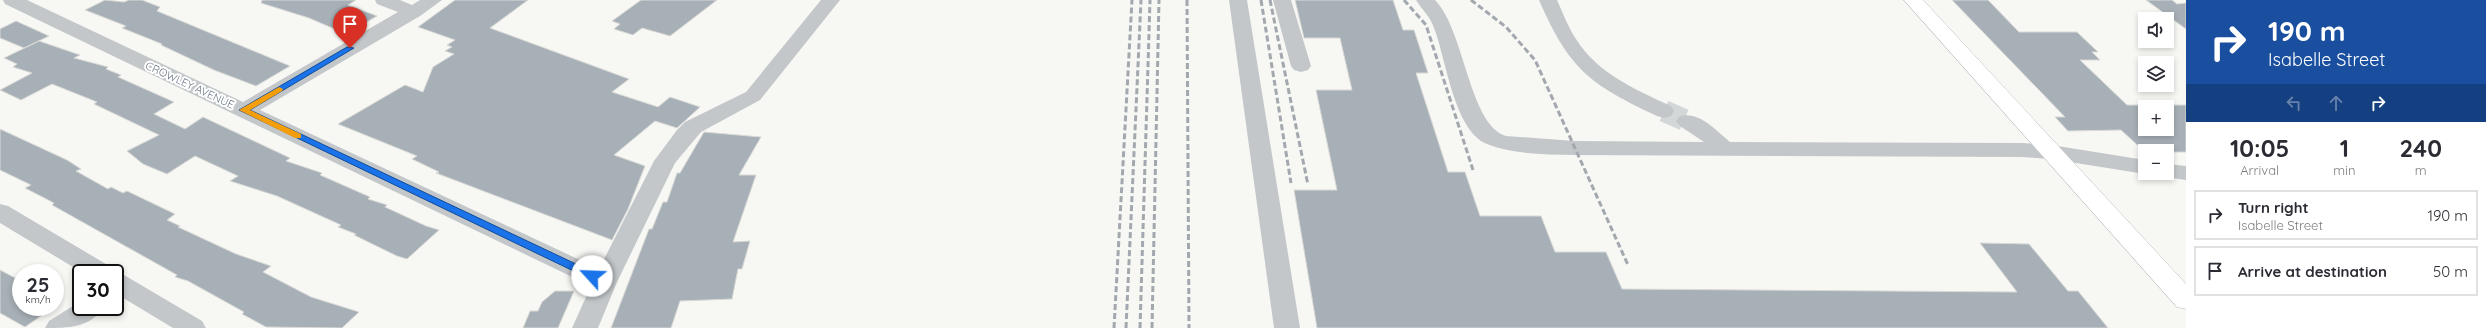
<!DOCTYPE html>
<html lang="en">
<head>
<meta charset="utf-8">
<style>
  :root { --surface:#fff; --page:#f2f2f3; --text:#2b2b33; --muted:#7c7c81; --line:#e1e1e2 }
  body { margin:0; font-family:Quicksand,sans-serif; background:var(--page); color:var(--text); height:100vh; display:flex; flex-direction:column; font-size:15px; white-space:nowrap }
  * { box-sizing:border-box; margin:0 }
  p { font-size:13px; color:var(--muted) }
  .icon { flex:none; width:22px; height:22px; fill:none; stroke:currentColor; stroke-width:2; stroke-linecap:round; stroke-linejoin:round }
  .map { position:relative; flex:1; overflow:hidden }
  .sheet { display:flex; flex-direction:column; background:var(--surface); width:300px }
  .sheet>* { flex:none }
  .hud { background:#1a4fa0; color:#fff; overflow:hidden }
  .buttons { position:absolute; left:2138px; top:12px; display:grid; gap:8px }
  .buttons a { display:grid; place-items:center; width:36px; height:36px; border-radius:0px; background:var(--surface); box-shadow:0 2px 6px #0003; font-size:20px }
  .speed { position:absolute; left:12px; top:264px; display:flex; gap:8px; font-size:20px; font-weight:700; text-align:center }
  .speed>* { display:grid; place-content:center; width:52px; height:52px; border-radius:50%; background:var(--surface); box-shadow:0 2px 6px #0003; line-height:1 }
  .speed small { font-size:10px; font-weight:400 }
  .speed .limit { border:2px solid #111; border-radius:6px; background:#fff; color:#111 }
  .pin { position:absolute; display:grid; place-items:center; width:34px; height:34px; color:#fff; margin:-41px -17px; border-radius:50% 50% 50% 0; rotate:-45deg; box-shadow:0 0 4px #0007 }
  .pin .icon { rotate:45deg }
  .me { position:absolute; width:44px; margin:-22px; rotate:295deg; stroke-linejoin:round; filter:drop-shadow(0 0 3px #0008) }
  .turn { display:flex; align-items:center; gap:14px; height:84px; padding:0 16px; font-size:18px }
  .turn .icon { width:52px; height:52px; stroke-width:2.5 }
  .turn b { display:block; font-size:28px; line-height:34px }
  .lanes { display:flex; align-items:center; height:38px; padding:0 16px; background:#0003; justify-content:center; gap:20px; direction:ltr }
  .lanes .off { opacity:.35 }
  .eta { display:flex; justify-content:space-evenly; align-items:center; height:68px; text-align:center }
  .eta b { font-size:24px; font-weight:700; line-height:28px }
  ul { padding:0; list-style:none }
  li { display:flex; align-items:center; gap:12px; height:50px; margin:0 8px 6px; padding:0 8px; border:2px solid var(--line); border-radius:0px }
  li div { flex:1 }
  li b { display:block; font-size:15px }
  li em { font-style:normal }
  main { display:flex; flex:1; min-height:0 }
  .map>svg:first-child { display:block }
</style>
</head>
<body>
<main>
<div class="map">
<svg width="2186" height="328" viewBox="0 0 2186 328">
  <rect width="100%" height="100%" fill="#f7f7f4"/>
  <!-- building -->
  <path fill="#a7b0b6" stroke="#d9d9d7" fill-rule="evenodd" d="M105,0L124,2L129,0H142L160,7L157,11L290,66L256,86L214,70L161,45L162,44L122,28L126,26L85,10Z
    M262,0H356L348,5L377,16L346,34L309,18L261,3Z
    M455,0H528L490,28L629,79L612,92L658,107L670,97L700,107L677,128L655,121L614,155L645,166L628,209L612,240L436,173L439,172L412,159L417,156L338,124L405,85L423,92L433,67L454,54L445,51L452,47L447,45L455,40L418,27Z
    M641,0H717L670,36L642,28L633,35L614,29L620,24L612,21Z
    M1295,0H1393L1403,30H1414L1428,73H1416L1448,172H1465L1480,216H1541L1555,252H1606L1622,289L2017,292L1980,243L2029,244L2068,291H2078L2108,328H1317L1294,190H1337L1316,90H1352L1340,38H1304Z
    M1952,0H1988L2019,32H2077L2098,52H2092L2100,60H2080L2127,105H2186V152H2145L2121,130L2068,131L2055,117H2065ZM2145,107H2167V129H2145Z
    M2146,0H2172L2177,4L2186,3V29Z
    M16,21L49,36L24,48L0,38V29Z
    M39,41L80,55L74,58L108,67L106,69L121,75L118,77L174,102L154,114L185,129L203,117L290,158L286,161L322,173L320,175L370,197L368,199L387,205L385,207L426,226L439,230L407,259L397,256L354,235L356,234L338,227L341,225L277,196L230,181L238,176L195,156L167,174L143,164L127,151L159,135L94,104L97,102L52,84L21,100L0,90L32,73L13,67L17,64L4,58Z
    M0,129L67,160L81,169L76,171L108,189L111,187L123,193L127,191L175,214L167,220L180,226L178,227L236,254L271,266L263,272L311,297L359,312L342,328L266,327L242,314L244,312L188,281L175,277L177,275L52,205L54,203L25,188L31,185L0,170Z
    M704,132L761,137L739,175H756L733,242L750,241L742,269H738L732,299L680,301L671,328H611L649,229H652L663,202H667L677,173H680Z
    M0,270L21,281V307H54L25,327L0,313Z
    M555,291H574L558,328H523L530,311H538L542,302Z"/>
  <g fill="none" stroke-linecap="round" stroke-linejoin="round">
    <!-- minor-tunnel -->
    <path stroke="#d3d7d8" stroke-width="22" stroke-dasharray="22 11" stroke-linecap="butt" d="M1664,111L1687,121"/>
    <!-- major casing -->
    <g stroke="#b6babe" stroke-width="1">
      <path id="major" d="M1904,0H1923L2186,284V309L2177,307Z"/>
    </g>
    <!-- minor -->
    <path fill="#c3c7ca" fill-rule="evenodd" d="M3,0H27L243,102L398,12L377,4L375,0H400L412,5L420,0H442L420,16L260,110L599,269L654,161L677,130L685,122L746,92L821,0H840L760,100L701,132L675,163L617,282L598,328H572L591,286L5,4Z
      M1229,0H1247L1300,328H1274Z
      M1273,0H1291L1311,66L1308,70L1301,72L1294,70L1291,66Z
      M1416,0H1435C1465,31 1469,125 1506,136L1575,141L1704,142L1680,126L1676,121L1680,116C1699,111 1716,130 1730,142L2021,143L2051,145L2145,160V173H2150L2145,174L2051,159L2021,157L1575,155C1546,154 1514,155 1487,144C1454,131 1446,58 1434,28C1430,16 1422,10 1416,0Z
      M1539,0H1557C1563,13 1568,27 1576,39C1597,73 1636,90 1671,106L1674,111L1671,116L1664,118L1657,116C1589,84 1569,69 1539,0Z
      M2167,164L2186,166V180L2159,176L2157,173H2167Z
      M0,204L8,206L111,267L114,272L124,275L202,321L206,328H173L115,293V273H83L0,223Z
      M81,301V307H103C91,328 68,328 45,328L49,321Z"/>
    <!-- major -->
    <use href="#major" fill="#fff" fill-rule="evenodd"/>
    <!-- rail -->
    <path stroke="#a2a8ae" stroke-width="3" stroke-dasharray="6 3" stroke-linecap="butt" d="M1187,0L1189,328
      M1261,0L1291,183
      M1270,0L1308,185
      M1404,0L1426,25L1473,170
      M1471,0L1506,27L1535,60L1628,265
      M1114,328L1132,0
      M1126,328L1141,0
      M1140,328L1150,0
      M1152,328L1159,0"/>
  </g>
  <!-- route -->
  <path fill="#1a73e8" stroke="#114b97" d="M347,47L354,48L250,110L595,273V278H588L239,110Z"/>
  <!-- slow -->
  <path fill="#f59e0b" d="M279,87L283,89L282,91L250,110L301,134V138H295L239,110Z"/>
  <g text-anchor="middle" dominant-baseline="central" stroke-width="4" stroke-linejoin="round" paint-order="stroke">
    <!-- street labels -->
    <g font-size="11" fill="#677785" stroke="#fff">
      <text transform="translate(190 85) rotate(25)">CROWLEY AVENUE</text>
    </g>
  </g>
</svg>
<div class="buttons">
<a><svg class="icon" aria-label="sound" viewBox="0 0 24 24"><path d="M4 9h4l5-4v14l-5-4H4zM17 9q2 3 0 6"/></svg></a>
<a><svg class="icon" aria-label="layers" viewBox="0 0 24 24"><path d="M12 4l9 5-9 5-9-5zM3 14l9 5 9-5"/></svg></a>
<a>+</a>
<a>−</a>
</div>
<div class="speed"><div>25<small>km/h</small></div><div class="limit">30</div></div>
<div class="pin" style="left:350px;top:48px;background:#d93025"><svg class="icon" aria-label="arrive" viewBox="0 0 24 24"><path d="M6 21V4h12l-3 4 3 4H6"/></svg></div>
<svg class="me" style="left:592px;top:276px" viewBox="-20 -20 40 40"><circle r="19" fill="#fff"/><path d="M0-13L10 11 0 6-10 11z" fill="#1a73e8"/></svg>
</div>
<section class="sheet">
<div class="hud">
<div class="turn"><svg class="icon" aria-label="right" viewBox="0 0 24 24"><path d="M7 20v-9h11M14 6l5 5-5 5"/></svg><div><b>190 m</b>Isabelle Street</div></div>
<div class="lanes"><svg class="icon off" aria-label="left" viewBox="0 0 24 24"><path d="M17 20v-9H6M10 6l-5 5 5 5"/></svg><svg class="icon off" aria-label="ahead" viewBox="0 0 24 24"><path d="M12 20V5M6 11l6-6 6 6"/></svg><svg class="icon" aria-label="right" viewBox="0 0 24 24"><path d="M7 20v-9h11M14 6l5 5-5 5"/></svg></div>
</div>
<div class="eta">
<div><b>10:05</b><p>Arrival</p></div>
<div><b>1</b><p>min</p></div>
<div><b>240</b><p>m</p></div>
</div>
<ul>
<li><svg class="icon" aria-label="right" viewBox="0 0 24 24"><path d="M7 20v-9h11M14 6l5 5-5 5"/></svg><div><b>Turn right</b><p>Isabelle Street</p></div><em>190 m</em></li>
<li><svg class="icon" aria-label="arrive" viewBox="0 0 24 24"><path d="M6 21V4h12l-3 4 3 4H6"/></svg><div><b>Arrive at destination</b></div><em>50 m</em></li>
</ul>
</section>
</main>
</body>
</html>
